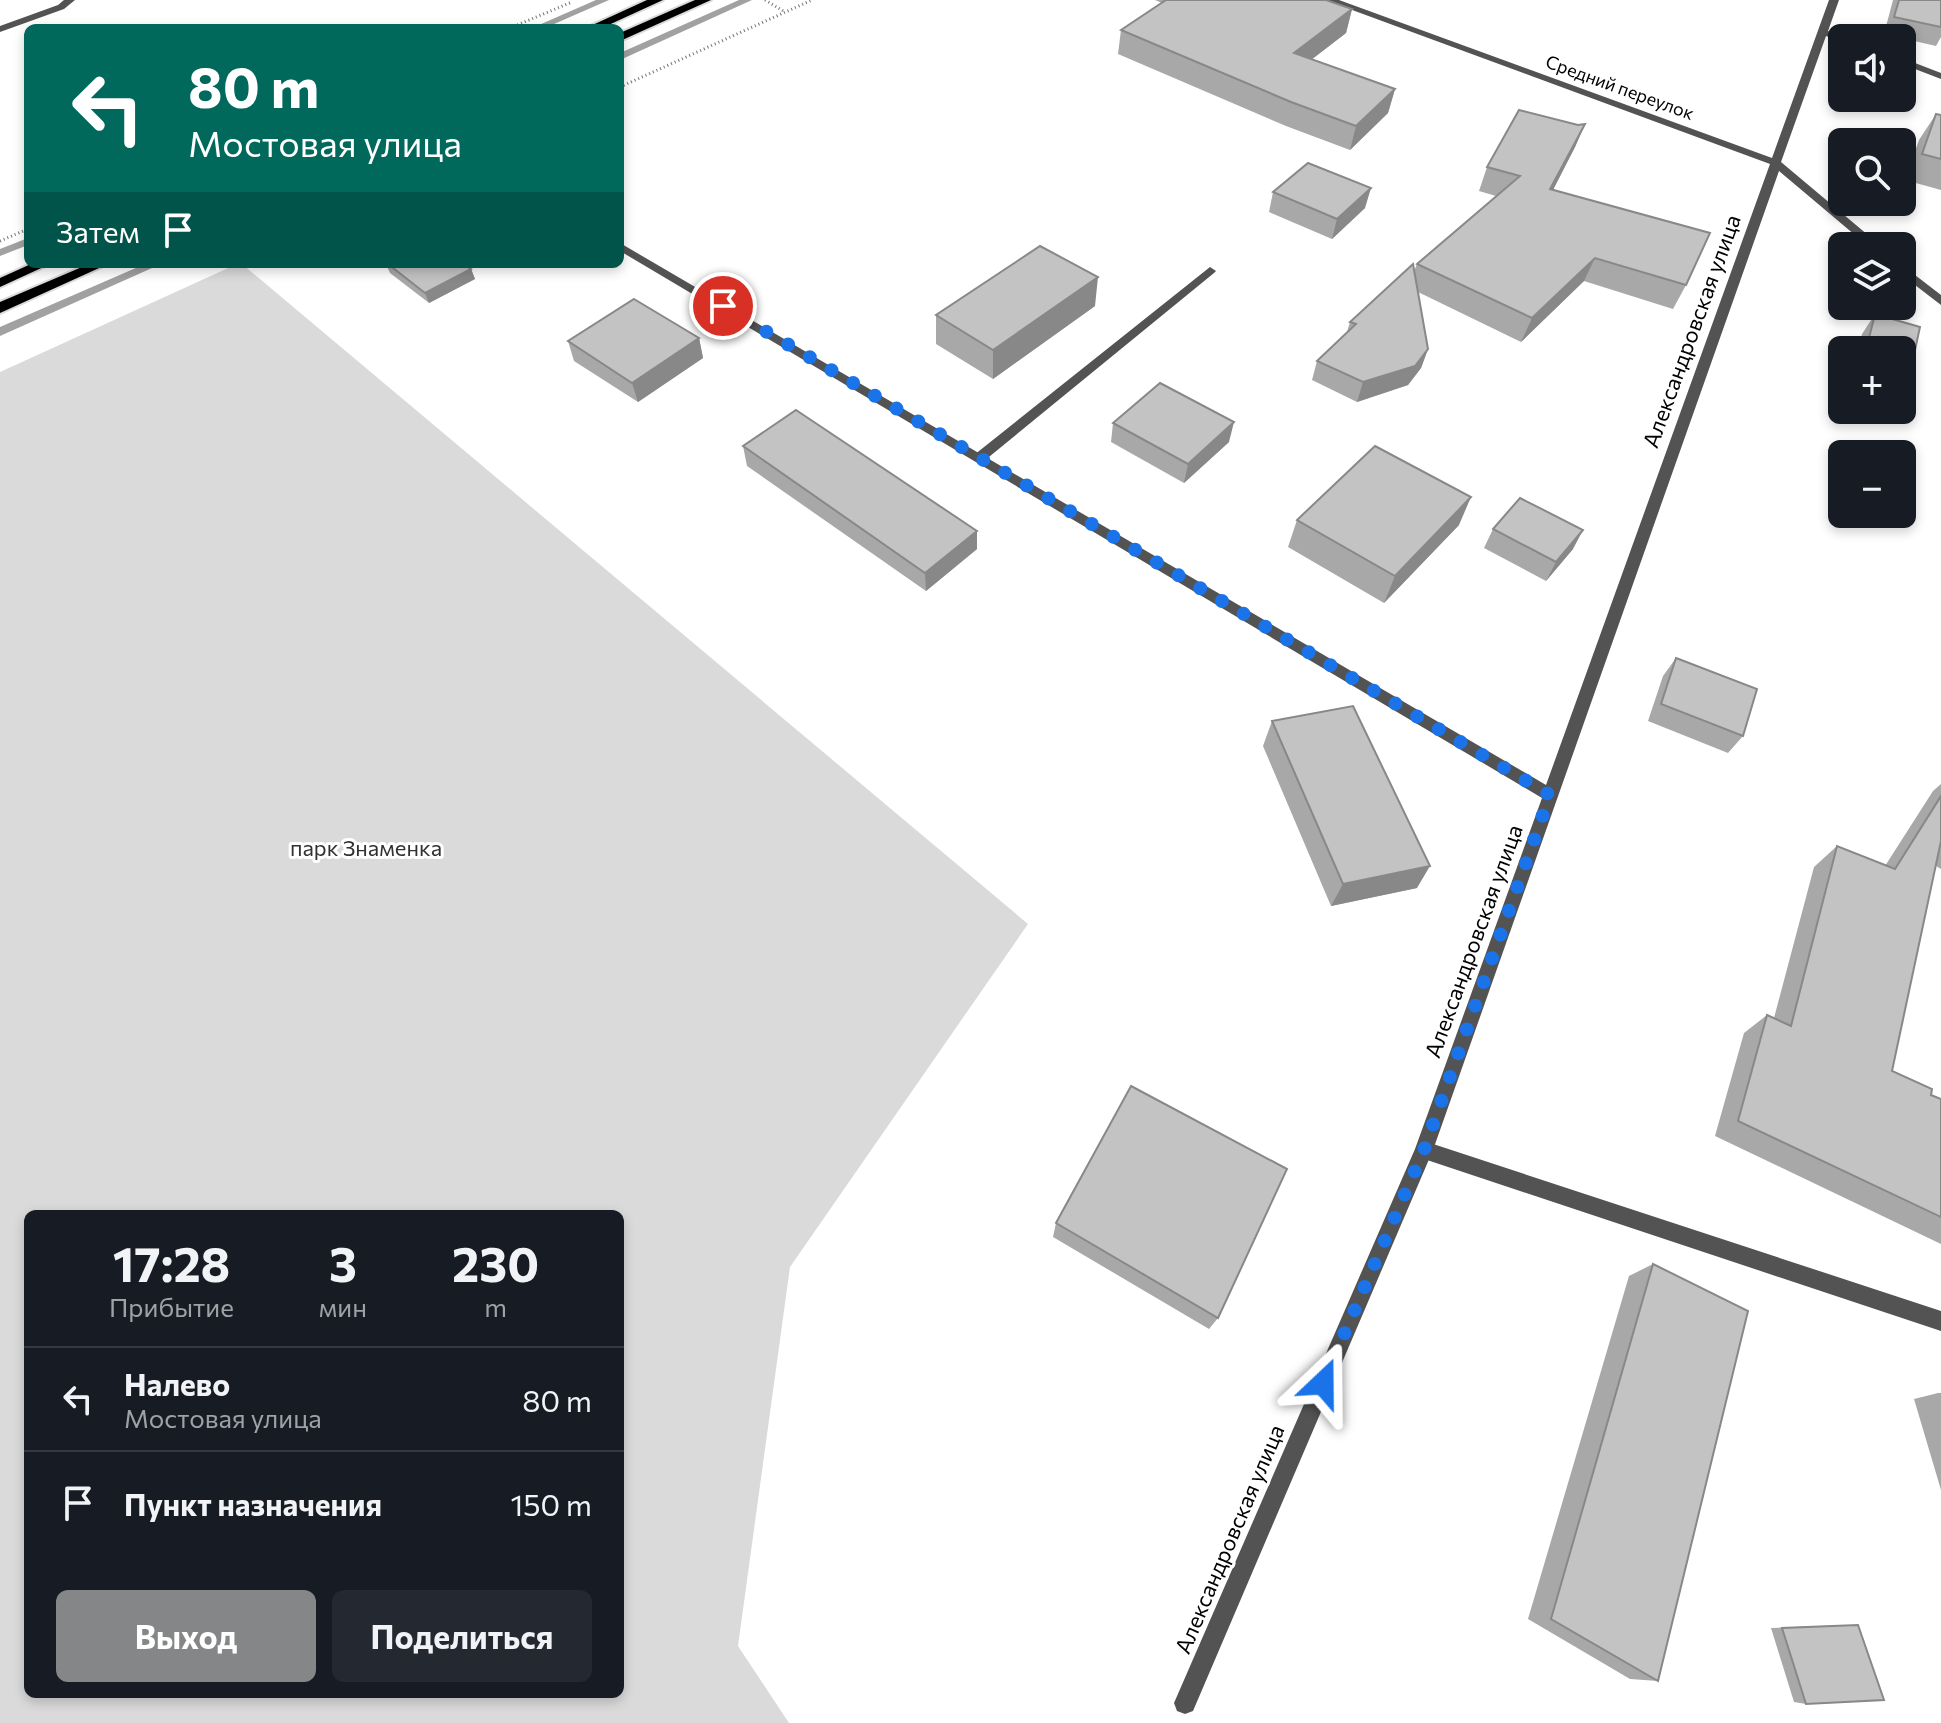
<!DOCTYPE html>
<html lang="ru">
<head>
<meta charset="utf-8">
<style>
  :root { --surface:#171b24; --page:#242831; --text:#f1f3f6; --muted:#9ea1a6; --line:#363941; --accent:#858687 }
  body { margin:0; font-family:Commissioner,sans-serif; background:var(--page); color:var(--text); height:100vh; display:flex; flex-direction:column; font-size:30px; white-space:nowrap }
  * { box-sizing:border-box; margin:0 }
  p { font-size:26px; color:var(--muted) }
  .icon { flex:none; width:44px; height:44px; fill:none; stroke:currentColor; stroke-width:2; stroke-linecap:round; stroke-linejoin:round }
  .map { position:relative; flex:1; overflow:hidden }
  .side { position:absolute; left:24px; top:1210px; width:600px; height:488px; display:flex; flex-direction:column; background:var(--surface); border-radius:12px; box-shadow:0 4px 12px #0003 }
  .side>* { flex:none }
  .guide { position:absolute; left:24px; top:24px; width:600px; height:244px; border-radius:12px; box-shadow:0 4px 12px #0003; background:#00695c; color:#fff; overflow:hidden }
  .buttons { position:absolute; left:1828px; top:24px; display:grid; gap:16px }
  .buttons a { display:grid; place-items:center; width:88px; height:88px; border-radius:12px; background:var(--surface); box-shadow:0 4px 12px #0003; font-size:40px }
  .pin { position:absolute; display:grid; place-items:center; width:68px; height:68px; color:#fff; margin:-34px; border:4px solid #fff; border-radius:50%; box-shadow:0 2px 8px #0007 }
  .me { position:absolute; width:88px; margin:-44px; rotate:23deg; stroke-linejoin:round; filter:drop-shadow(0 0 6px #0008) }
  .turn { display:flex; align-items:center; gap:28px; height:168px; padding:0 32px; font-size:36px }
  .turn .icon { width:104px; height:104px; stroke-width:2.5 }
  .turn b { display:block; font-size:56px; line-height:68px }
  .then { display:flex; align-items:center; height:76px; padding:0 32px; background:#0003; gap:16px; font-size:30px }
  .eta { display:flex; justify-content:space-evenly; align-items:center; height:136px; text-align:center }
  .eta b { font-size:48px; font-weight:700; line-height:56px }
  .primary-button { display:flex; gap:16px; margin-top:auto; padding:16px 32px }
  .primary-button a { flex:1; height:92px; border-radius:12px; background:var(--accent); color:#fff; font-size:32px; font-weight:700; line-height:92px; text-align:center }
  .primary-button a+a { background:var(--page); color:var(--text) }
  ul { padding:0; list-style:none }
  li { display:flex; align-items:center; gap:24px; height:104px; padding:0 32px; border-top:2px solid var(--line) }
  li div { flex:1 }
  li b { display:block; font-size:30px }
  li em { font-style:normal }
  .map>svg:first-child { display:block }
</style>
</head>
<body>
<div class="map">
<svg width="1941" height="1723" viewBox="0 0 1941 1723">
  <rect width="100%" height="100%" fill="#fff"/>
  <!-- green -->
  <path fill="#dadada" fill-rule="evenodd" d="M237,264H242L1028,924L790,1267L738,1646L789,1723H0V372ZM28,1214H620V1694H28Z"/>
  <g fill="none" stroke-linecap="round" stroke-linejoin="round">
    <!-- stream -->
    <path fill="#a1a1a1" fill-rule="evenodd" d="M596,0H609L545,28H532Z
      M739,0H752L620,60V53Z
      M28,238V245L0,256V249Z
      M145,264H161L0,336V327Z"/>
    <!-- primary casing -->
    <g stroke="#dbdbdb" stroke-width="4">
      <path id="primary" d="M647,0H663L602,28H586Z
        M695,0H711L620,41V33Z
        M31,264H50L0,287V278Z
        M89,264H108L0,313V302Z"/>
    </g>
    <!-- path -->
    <path stroke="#757575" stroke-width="3" stroke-dasharray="1 3" stroke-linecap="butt" d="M765,0L785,12
      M510,28L572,2
      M620,87L812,0
      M0,241L28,229"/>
    <!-- lane -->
    <path fill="#535353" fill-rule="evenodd" d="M64,0H75L64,9L0,32V26L58,5Z
      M1210,267L1216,271L1214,273L984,461H974V455Z
      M1424,1141L1941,1311V1331L1424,1159L1418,1156L1415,1150L1418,1144Z"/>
    <!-- street -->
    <path fill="#535353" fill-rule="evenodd" d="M1325,0H1339L1772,158L1829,0H1839L1828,31L1846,38H1842V42L1826,36L1781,162L1881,246H1868L1779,171L1433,1150L1193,1711L1185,1714L1177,1711L1174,1703L1415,1149L1542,798L620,251V243L1546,785L1770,164Z
      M1902,58L1941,73V79L1902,64Z
      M1902,265L1941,295V305L1902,275Z"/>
    <!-- primary -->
    <use href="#primary" fill="#000" fill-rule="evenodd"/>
  </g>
  <!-- wall -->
  <path fill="#a8a8a8" d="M1155,0H1326L1352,9L1346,33L1312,59L1395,89L1388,113L1350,150L1286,126L1118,54L1121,30L1162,3Z
    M1893,0H1941V37L1936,46L1884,34Z
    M1936,114L1941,115V190L1905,180L1919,140Z
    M1585,124L1575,147L1553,190L1686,285L1673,309L1584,281L1521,342L1418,292L1428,349L1421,368L1408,385L1357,402L1312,380L1317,361L1347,332L1350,322L1414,271L1417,264L1496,196L1479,191L1487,167L1578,125Z
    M1273,192L1365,208L1332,239L1269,212Z
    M386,264H464L471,269L475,279L429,303L390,273Z
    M1095,306L993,379L936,344V315Z
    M1875,314L1920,327L1910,373L1902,384V350H1858L1862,334Z
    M699,338L703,358L638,402L574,361L568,341Z
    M1113,423L1229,442L1184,483L1111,442Z
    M743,446L977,549L926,591L747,466Z
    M1297,520L1459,525L1384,603L1288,547Z
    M1493,529L1573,549L1546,581L1484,548Z
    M1676,658L1743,736L1728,753L1648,721L1663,676Z
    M1272,721L1417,888L1331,906L1263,746Z
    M1941,784V869L1936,866L1892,1071L1931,1095L1941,1099V1244L1715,1136L1744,1033L1767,1015L1774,1018L1814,867L1837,846L1885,866L1933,791Z
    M1056,1223L1218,1318L1209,1329L1053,1237Z
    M1653,1264L1658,1681L1630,1679L1528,1619L1629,1276Z
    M1938,1393H1941V1490L1914,1399Z
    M1846,1625H1858L1806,1704L1794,1702L1771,1628Z"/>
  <!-- shaded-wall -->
  <path fill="#888" d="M1352,9L1346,33L1289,77L1294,53Z
    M1395,89L1388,113L1350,150L1356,126Z
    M1585,124L1575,147L1541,213L1550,189Z
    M1371,188L1365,208L1332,239L1337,219Z
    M1595,258L1584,281L1521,342L1532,318Z
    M471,269L475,279L429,303L425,293Z
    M1098,277L1095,306L993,379V350Z
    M699,338L703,358L638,402L632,383Z
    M1428,349L1421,368L1408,385L1357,402L1363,382Z
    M1234,422L1229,442L1184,483L1188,464Z
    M1471,497L1459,525L1384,603L1395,576Z
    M1583,530L1573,549L1546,581L1556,562Z
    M977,531V549L926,591L925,573Z
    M1430,866L1417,888L1331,906L1343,884Z"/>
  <!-- building -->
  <path fill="#c3c3c3" stroke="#888" stroke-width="2" d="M1166,0H1326L1352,9L1294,53L1395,89L1356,126L1291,102L1121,30Z
    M1899,0H1941V27L1894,17Z
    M1519,110L1578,125L1585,124L1550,189L1710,233L1686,285L1595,258L1532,318L1417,264L1520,176L1487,167Z
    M1936,114L1941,115V159L1922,154Z
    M1308,163L1371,188L1337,219L1273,192Z
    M1040,246L1098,277L993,350L936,315Z
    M388,264H464L471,269L425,293Z
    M1413,264L1428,349L1415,366L1363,382L1317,361L1356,324L1350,322Z
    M634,299L699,338L632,383L568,341Z
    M1875,314L1920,327L1910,373L1902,371V350H1866Z
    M1160,383L1234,422L1188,464L1113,423Z
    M796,410L977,531L925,573L743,446Z
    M1375,446L1471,497L1395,576L1297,520Z
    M1520,498L1583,530L1556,562L1493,529Z
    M1676,658L1757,689L1743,736L1661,704Z
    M1353,706L1430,866L1343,884L1272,721Z
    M1941,796V841L1892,1071L1932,1089L1931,1095L1941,1099V1217L1738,1121L1767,1015L1791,1026L1837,846L1895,869Z
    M1131,1086L1287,1169L1218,1318L1056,1223Z
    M1653,1264L1748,1311L1658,1681L1551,1619Z
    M1858,1625L1884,1700L1806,1704L1782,1628Z"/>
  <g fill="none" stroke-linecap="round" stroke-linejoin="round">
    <!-- route -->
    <path stroke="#1a73e8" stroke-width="14" stroke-dasharray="0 25.2" d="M723,306L1550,795L1424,1150L1323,1383"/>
  </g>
  <g text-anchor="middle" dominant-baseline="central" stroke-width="6" stroke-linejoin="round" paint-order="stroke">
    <!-- far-street labels -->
    <g font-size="18" fill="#000" stroke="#fff">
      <text transform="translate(1620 87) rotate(20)">Средний переулок</text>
    </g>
    <!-- street labels -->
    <g font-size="22" fill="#000" stroke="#fff">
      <text transform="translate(1691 331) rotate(-70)">Александровская улица</text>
      <text transform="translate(1473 941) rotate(-70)">Александровская улица</text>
      <text transform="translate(1229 1539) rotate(-67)">Александровская улица</text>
    </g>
    <!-- park labels -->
    <g font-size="22" fill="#313131" stroke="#fff">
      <text x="366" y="847">парк Знаменка</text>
    </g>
  </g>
</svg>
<div class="buttons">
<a><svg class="icon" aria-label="sound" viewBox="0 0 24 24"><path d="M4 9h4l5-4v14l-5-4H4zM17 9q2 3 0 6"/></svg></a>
<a><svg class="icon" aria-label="search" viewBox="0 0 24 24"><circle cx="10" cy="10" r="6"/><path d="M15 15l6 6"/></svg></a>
<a><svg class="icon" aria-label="layers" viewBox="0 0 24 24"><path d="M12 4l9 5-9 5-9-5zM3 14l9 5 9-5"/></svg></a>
<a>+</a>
<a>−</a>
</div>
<div class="pin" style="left:723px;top:306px;background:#d93025"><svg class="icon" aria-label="arrive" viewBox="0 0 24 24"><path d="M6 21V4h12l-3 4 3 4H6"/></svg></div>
<svg class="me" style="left:1323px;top:1383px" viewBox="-20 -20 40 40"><path d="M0-17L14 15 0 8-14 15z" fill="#1a73e8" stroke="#fff" stroke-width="4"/></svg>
<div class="guide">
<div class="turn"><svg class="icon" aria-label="left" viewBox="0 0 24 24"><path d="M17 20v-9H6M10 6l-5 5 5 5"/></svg><div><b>80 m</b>Мостовая улица</div></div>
<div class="then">Затем<svg class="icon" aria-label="arrive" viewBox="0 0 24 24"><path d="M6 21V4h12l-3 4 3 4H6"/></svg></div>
</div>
<section class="side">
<div class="eta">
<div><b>17:28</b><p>Прибытие</p></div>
<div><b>3</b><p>мин</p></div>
<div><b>230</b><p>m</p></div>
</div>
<ul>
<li><svg class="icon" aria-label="left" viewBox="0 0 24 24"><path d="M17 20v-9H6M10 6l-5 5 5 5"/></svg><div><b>Налево</b><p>Мостовая улица</p></div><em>80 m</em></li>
<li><svg class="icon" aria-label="arrive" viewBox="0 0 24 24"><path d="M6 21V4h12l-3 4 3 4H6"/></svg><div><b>Пункт назначения</b></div><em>150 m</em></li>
</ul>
<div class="primary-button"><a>Выход</a><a>Поделиться</a></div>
</section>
</div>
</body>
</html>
